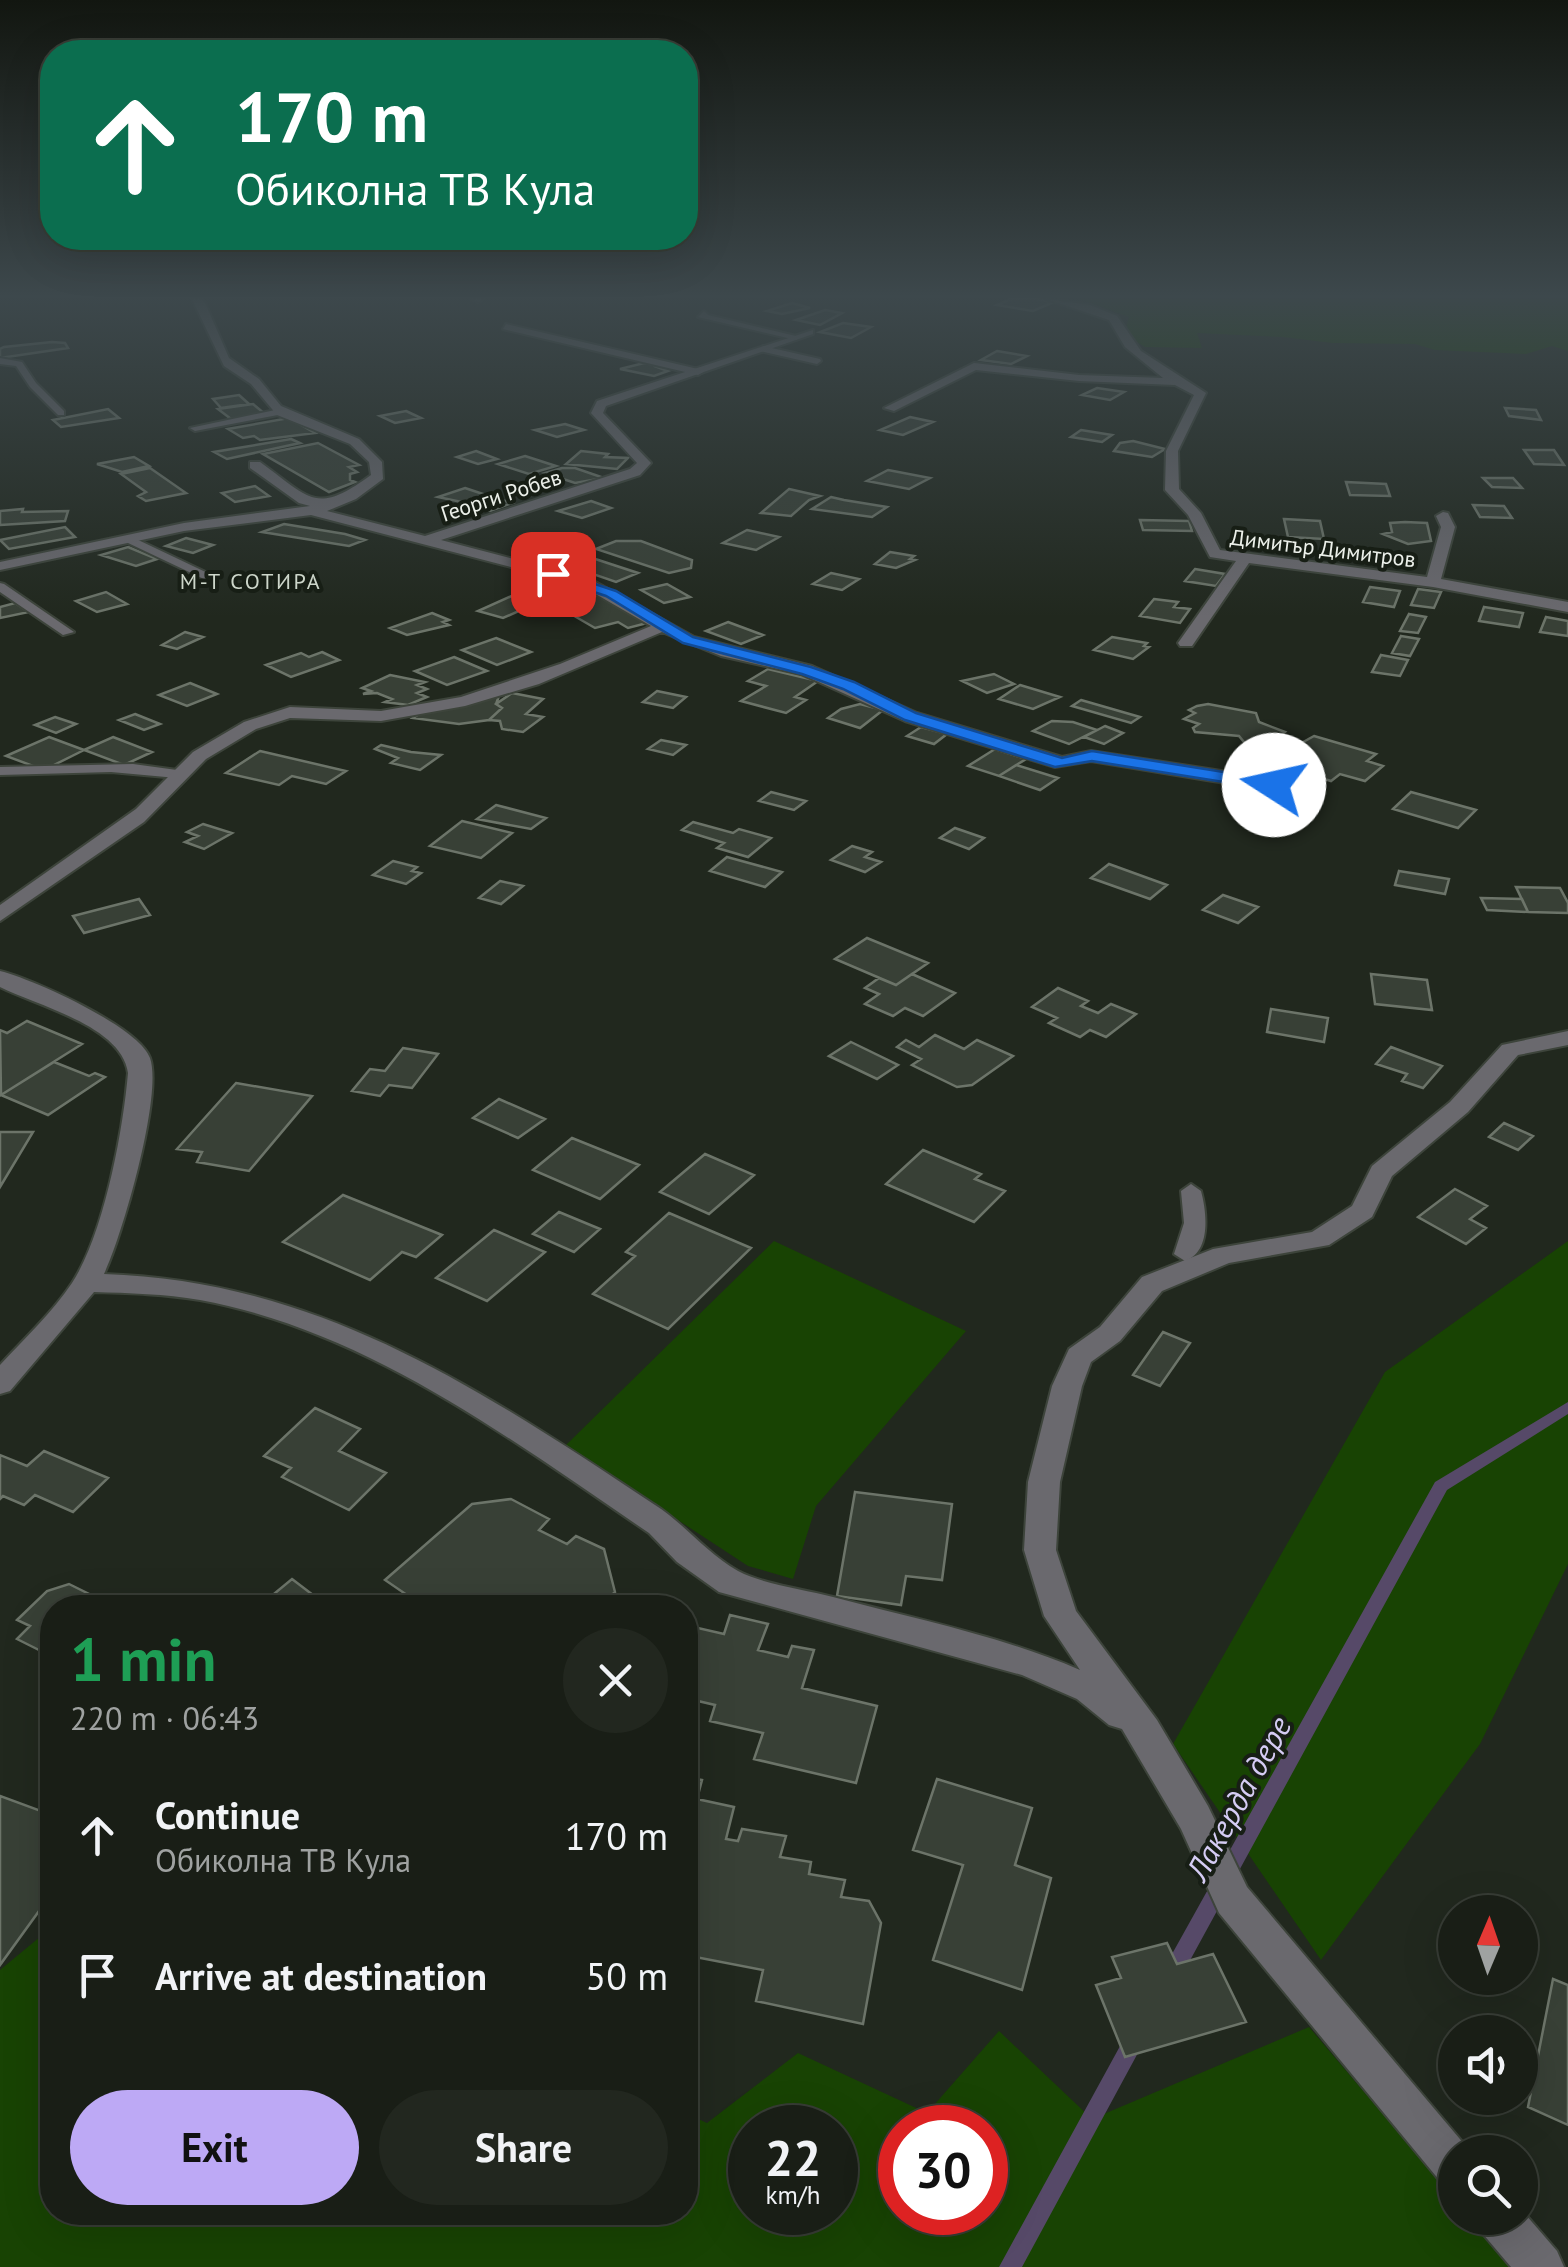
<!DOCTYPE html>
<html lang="en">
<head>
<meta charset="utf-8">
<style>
  :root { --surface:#191e16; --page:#22271f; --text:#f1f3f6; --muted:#9fa2a1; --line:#373c35; --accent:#bda9f5 }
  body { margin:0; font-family:"PT Sans",sans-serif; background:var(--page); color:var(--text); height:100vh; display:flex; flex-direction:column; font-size:38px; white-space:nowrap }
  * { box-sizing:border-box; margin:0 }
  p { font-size:32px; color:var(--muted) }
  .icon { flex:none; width:55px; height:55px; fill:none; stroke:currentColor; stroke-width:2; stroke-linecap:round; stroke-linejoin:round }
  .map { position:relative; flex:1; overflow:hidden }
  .sheet { position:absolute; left:40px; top:1595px; width:658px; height:630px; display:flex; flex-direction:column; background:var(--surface); border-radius:40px; box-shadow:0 10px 40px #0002,0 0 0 2px var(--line) }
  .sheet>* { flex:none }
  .hud { position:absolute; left:40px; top:40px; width:658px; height:210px; border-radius:40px; box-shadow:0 10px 40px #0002,0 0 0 2px var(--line); background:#0b6e4f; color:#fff; overflow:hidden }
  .needle { width:65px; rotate:2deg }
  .controls { position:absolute; left:1438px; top:1895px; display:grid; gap:20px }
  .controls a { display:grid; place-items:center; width:100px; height:100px; border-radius:50%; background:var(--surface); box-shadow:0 10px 40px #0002,0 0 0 2px var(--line); font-size:50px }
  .speed { position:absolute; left:728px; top:2105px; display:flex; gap:20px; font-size:50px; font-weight:700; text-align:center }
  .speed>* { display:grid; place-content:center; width:130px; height:130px; border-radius:50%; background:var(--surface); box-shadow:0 10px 40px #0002,0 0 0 2px var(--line); line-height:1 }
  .speed small { font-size:25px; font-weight:400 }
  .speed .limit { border:15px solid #d22; background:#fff; color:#111 }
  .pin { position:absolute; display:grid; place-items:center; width:85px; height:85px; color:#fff; margin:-42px; border-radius:20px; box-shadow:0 5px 15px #0006 }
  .me { position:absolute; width:110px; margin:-55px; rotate:280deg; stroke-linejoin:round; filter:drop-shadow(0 0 8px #0008) }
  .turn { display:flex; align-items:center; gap:35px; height:210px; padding:0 30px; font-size:45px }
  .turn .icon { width:130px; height:130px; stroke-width:2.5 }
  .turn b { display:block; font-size:70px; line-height:85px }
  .round { display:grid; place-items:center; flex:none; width:105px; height:105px; border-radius:52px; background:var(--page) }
  .summary { display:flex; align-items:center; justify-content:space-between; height:170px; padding:0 30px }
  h1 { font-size:60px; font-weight:700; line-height:75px; color:#1e9e55 }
  .primary-button { display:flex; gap:20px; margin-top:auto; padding:20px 30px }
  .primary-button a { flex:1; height:115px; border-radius:60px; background:var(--accent); color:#111; font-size:40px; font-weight:700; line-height:115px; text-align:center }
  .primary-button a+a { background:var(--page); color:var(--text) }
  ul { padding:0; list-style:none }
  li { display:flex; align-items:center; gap:30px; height:140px; padding:0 30px }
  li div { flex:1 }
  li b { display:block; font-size:38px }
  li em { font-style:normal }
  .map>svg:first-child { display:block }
</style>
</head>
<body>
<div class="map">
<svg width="1568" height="2267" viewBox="0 0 1568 2267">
  <rect width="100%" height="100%" fill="#21281e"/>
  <!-- green -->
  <path fill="#184303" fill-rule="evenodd" d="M1080,299H1568V351L1552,346L1526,354L1435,350L1415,344L1332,343L1283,337L1197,333L1202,348L1145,347L1124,334L1129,317Z
    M774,1241L966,1331L816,1506L793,1579L748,1566L565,1446Z
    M1568,1241V1564L1480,1744L1321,1960L1173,1744L1385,1372Z
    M52,1927V2212H685V2113L707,2123L798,2053L927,2113L999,2031L1092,2119L1309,2027L1455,2199V2218H1471L1512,2267H0V1970ZM750,2128H835V2212H750ZM900,2128H985V2212H900Z"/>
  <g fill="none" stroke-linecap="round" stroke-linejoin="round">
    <!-- stream -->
    <path fill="#564968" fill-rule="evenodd" d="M1568,1402V1414L1447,1490L1176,1986L1169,1989L1162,1986L1159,1979L1162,1972L1435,1482Z
      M1132,2034L1139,2037L1142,2044L1139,2051L1022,2267H999L1125,2037Z"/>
  </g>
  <!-- building -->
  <path fill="#384036" stroke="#6c7469" stroke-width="2.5" d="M1011,299H1036L1054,302L1033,311L997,305Z
    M792,303L810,308L782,314L767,311Z
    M825,310L842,313L820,325L796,320Z
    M843,323L871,327L851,338L820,332Z
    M52,342L65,343L68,348L0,358V349L4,347Z
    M997,351L1027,356L1011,364L981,360Z
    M644,363L661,366L657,367L668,371L654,376L620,369Z
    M1097,388L1124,392L1110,400L1082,395Z
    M239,395L249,404L221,408L213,399Z
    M253,404L265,414L231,419L218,409Z
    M1505,408L1536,410L1541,420L1509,416Z
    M108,409L119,418L61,427L53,420Z
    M406,411L421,418L395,423L380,416Z
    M910,417L933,422L903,435L880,430Z
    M289,418L315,433L260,440L254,436L243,438L228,429Z
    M565,424L584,430L557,437L535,430Z
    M1081,430L1112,435L1102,442L1071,437Z
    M291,439L300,443L227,459L214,452Z
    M1133,441L1165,449L1152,457L1114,451L1120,443Z
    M318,443L359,465L349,467L357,472L350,474V480L355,482L329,492L263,454Z
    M1524,450H1554L1564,465L1534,464Z
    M476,451L497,459L478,464L457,457Z
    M581,451L608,454L605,457L628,458L617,469L566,464Z
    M525,456L556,466L529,474L498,464Z
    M134,457L149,466L122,472L97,464Z
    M150,468L186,493L146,501L138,496L146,492L121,474Z
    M562,468H575L604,478L575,483L545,473Z
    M888,470L930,478L909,489L867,481Z
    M1483,478H1513L1522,488L1492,487Z
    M1346,482L1386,484L1390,496L1350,495Z
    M255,486L269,496L235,502L222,493Z
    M465,488L489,496L466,503L438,497Z
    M789,489L820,496L809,500L791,516L761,513Z
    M489,496L512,503L490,511L461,505Z
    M831,497L844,500L887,507L872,517L812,509Z
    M591,501L611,508L582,518L558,511Z
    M1473,505L1504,506L1512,518L1480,517Z
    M23,509L22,512L68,511L65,521L0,525V511Z
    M1284,519L1320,521L1324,539L1288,537Z
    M1140,520L1189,521L1192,531L1143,530Z
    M1405,522L1427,523L1431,541L1408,544L1383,534L1392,532L1390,523Z
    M284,524L345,534L365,540L349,546L262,532Z
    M65,527L75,537L9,549L0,540Z
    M747,530L779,537L756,550L723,543Z
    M186,538L213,545L193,553L166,546Z
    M616,541H641L692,560L691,568L669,573L596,549Z
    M128,547L157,559L136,566L101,555Z
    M890,552L914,556L910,559L915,560L896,568L875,564Z
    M580,554L638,573L616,582L558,562Z
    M1195,569L1225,574L1216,586L1185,581Z
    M831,573L859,579L842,590L813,584Z
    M571,583L589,589L566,598L548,592Z
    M667,584L690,597L664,603L641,590Z
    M1370,587L1400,591L1394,607L1363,602Z
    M1418,589L1441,592L1434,608L1411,605Z
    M106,592L127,604L97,612L76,601Z
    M516,594L541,601L503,618L478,611Z
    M598,595L647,623L628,628L618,622L595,628L557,606Z
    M1154,599L1178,602L1174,607L1190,609L1180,623L1140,616Z
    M15,603L29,612L0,618V607Z
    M1484,607L1523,613L1519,627L1479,621Z
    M432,613L449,620L443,622L449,625L407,635L390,628Z
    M1409,614L1426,617L1418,633L1400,631Z
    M1546,617L1568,621V636L1540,632Z
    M728,622L763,635L741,644L706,631Z
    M185,632L203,637L177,649L162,645Z
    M1401,636L1419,639L1410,656L1392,653Z
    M1112,637L1147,643L1144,646L1149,647L1133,659L1094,650Z
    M496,638L531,652L497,665L462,650Z
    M322,652L339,660L291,677L266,665L301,653L309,657Z
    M1381,655L1408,660L1400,676L1372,672Z
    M454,657L487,671L447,685L415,671Z
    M768,669L818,681L795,697L806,700L786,713L741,701L766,686L748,681Z
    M994,674L1014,684L987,693L962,681Z
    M390,675L425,682L417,685L427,689L417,693L427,697L408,705L385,702L392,699L377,693L363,694L371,691L362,688Z
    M190,683L217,694L187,706L159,695Z
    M1020,685L1060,697L1033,709L999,699Z
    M657,691L686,697L673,708L643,702Z
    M512,693L543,699L526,714L543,717L523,732L502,729L500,721L489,720L502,708L496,704Z
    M499,696L496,704L502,708L489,720L459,724L413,718L424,711Z
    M1081,700L1140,717L1131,723L1072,706Z
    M860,704L883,710L860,728L828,718L841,709Z
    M1208,704L1256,713L1259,722L1285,732L1271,743L1260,745L1244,742L1239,736L1195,732L1193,728L1199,724L1184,719L1195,713L1189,710L1197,706Z
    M135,714L160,724L144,730L119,720Z
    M55,717L76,724L56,733L35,725Z
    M1052,721L1073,722L1097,730L1069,744L1033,731Z
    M1105,726L1123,733L1104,744L1084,737Z
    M921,727L947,734L934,744L907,736Z
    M1314,736L1376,754L1367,761L1383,766L1365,781L1340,774L1331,781L1283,766L1291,760L1278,756Z
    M49,737L84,750L44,770L6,756Z
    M113,737L152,752L124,765L84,750Z
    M661,740L686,745L673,755L648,749Z
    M381,745L411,752L441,755L420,770L391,763L398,758L375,749Z
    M995,749L1026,759L999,776L968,766Z
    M260,751L346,771L326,784L292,776L279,785L226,773Z
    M1016,765L1058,778L1040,790L999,776Z
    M771,792L806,801L794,810L759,801Z
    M1411,792L1476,810L1458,828L1393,809Z
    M496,805L546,818L531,829L477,819Z
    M462,821L512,833L481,858L430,846Z
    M693,822L733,833L739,829L771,838L748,857L717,848L724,843L682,830Z
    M203,824L232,833L204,849L185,842L198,836L187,832Z
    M955,828L984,838L969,849L940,838Z
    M852,846L872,852L865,857L881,862L865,872L831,860Z
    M727,857L782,872L765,887L710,871Z
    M393,861L417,867L412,871L421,873L406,884L373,875Z
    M1109,864L1167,885L1150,899L1091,878Z
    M1399,871L1449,879L1445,894L1395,885Z
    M500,881L523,886L501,904L479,898Z
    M1516,887L1560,888L1568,903V913L1528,912Z
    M1223,895L1258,907L1238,923L1203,910Z
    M1481,898L1522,899L1528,912L1487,910Z
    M139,899L150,915L84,933L73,916Z
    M867,938L928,963L896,985L835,959Z
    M912,974L955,993L923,1016L905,1008L893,1016L865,1004L879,994L865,988L879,978L896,985Z
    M1371,974L1427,980L1432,1010L1375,1004Z
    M1058,988L1088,1001L1081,1006L1098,1013L1111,1004L1136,1014L1106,1037L1090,1030L1080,1037L1049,1023L1057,1018L1032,1007Z
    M1271,1009L1328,1018L1324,1042L1267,1032Z
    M27,1021L82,1044L1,1095L0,1030L7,1033Z
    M935,1035L964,1049L977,1040L1013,1056L972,1085L957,1087L912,1065L921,1059L897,1047L906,1040L919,1047Z
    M851,1042L898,1065L877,1079L829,1056Z
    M1391,1047L1442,1066L1423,1088L1402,1081L1407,1074L1376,1064Z
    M403,1048L438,1054L412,1088L389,1085L380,1096L352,1091L370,1069L385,1071Z
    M54,1062L89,1076L95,1073L105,1077L48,1115L1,1095Z
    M236,1083L312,1096L249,1171L197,1162L202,1152L177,1149Z
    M499,1099L545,1119L518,1138L473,1118Z
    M1504,1123L1533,1136L1518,1150L1489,1137Z
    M0,1132H33L0,1187Z
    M572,1138L639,1165L600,1199L533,1170Z
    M923,1150L981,1174L975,1179L1005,1191L974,1222L886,1184Z
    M705,1154L754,1175L709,1214L660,1192Z
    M1455,1189L1487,1206L1470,1219L1486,1228L1466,1244L1418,1217Z
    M343,1195L442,1235L416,1257L402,1252L370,1280L283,1242Z
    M559,1212L600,1229L574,1252L533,1234Z
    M669,1213L751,1248L668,1329L593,1294L635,1256L626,1252Z
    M494,1230L545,1252L487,1301L436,1278Z
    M1163,1332L1190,1343L1160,1386L1133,1375Z
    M315,1408L360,1429L339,1451L386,1473L349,1510L282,1477L291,1468L264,1456Z
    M44,1451L108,1478L73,1512L35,1495L24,1505L3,1496L0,1499V1455L27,1466Z
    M855,1492L952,1504L942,1580L906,1576L901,1605L837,1596Z
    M511,1499L549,1519L539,1530L567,1544L576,1536L604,1549L615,1592L599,1608H426L385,1580L472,1504Z
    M292,1579L330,1608H257Z
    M69,1584L99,1599L91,1608H52V1645L45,1653L17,1639L30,1626L17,1620L47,1591Z
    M730,1615L768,1624L758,1650L788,1657L792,1646L814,1650L802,1688L877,1706L856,1783L754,1759L763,1733L710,1721L715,1705L685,1698V1625L724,1634Z
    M685,1777L702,1780L697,1799L734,1807L726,1839L738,1841L742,1829L786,1836L780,1857L811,1862L809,1874L845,1880L841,1897L869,1901L881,1923L863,2024L756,2001L763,1970L685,1955L694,1911L685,1910Z
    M937,1779L1032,1808L1015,1865L1051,1878L1022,1990L933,1960L963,1865L913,1850Z
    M0,1796L52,1815V1893L0,1965Z
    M1167,1943L1177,1964L1213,1954L1246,2022L1125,2057L1096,1985L1121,1978L1112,1957Z
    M1553,1979L1568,1985V2125L1528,2107Z"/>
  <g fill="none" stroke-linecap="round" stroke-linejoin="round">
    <!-- lane casing -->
    <g stroke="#3d443b" stroke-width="4">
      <path id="lane" d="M704,311L708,315L800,337L796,340L698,317Z
        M506,324L698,369L703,372L698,375L503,329Z
        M763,346L820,359L821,361L817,364L760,351Z
        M0,358L22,362L36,383L64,411V415H58L30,387L16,366L0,364Z
        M280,409L283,414L195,431L190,428Z
        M126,538H134L216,577L206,580L126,542Z
        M0,583L4,584L74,632L63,635L0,592Z
        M133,764L177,770L184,774L177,778L111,772L0,775V767Z
        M1191,1184L1201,1191C1207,1213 1211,1252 1185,1261L1174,1254L1184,1223L1181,1191Z"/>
    </g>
    <!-- street casing -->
    <g stroke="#3d443b" stroke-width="4">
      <path id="street" d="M192,299H202L206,305L229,358L259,379L281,406L359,439L382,462L383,479L356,499L327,511L425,536L630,469L637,463L591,413L597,401L813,330V334L606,406L603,413L651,463L640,475L441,540L590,579L694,637L812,666L917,713L1062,757L1091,751L1274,779L1283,785L1274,791L1091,761L1055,767L905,721L801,674L721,656L662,632L539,684L465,706L381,721L290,718L256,729L206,759L144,822L0,921V905L136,809L193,752L244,722L290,707L381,711L461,697L560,664L651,626L580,585L311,515L184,531L0,570V562L184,523L310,506L299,503L250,468V462H260C310,498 315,516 371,475L369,462L350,444L277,415L251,384L224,366Z
        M471,299H483L478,302Z
        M1046,299L1090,305L1117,316L1141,351L1206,393L1178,451L1179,489L1201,513L1220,550L1427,577L1441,527L1436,516L1443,512L1448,513L1455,527L1441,579L1568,602V612L1433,587L1249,563L1192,646H1180L1178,643L1236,561L1210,557L1188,515L1165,490L1166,451L1194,395L1175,385L1079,381L976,370L894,411L884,408L974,363L1079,375L1163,378L1125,347L1109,320Z
        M0,971C33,979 139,1027 150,1058C163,1095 122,1237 104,1274C321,1281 481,1390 655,1505C685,1524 706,1553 738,1571C765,1585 804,1589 833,1597C916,1619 1001,1636 1080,1670L1044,1616L1024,1550L1028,1482L1052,1386L1069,1349L1100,1327L1142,1277L1213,1249L1312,1232L1352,1206L1372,1166L1450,1102L1502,1045L1568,1031V1045L1518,1055L1468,1112L1392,1176L1372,1217L1329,1245L1229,1263L1162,1291L1120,1341L1091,1362L1082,1386L1060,1482L1056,1550L1076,1611L1157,1720L1208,1806L1247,1887L1470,2151L1455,2152V2188L1440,2181L1219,1913L1181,1829L1122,1729L1109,1725L1077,1699L1022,1675L719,1592L677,1562L649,1533C510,1439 368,1331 200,1300C165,1294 129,1293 94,1292L10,1391L0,1394V1365C24,1339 52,1313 72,1283C104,1234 123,1131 128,1073C122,1026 38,1006 0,987Z
        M1520,2208L1557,2251L1564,2267H1511L1483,2234L1477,2218H1520Z"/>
    </g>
    <!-- lane -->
    <use href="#lane" fill="#6a696e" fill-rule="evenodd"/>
    <!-- street -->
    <use href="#street" fill="#6a696e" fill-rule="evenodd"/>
  </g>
  <!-- sky -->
  <linearGradient id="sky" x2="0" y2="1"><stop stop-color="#121610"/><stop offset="0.48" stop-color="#3d484c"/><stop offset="1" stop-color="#3d484c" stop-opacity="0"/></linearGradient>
  <rect width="1568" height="617" fill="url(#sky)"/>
  <!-- route -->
  <path fill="#1a73e8" stroke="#114b97" stroke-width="2.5" d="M553,570L616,591L693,637L811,667L854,682L916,713L1062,758L1092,751L1274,780L1282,785L1274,790L1092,761L1055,767L905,720L843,689L802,674L683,643L606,596L548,577L546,574Z"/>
  <g text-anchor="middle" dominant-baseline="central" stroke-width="8" stroke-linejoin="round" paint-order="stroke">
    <!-- far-street labels -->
    <g font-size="22" fill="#ecf0ea" stroke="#171e15">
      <text transform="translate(501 495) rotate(-18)">Георги Робев</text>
      <text transform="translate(1323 548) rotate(7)">Димитър Димитров</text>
    </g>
    <!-- far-neighbourhood labels -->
    <g font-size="22" letter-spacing="2.5" fill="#cdd6ca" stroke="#171e15">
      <text x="251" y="581">М-Т СОТИРА</text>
    </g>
    <!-- near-water labels -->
    <g font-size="32" font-style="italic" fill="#d5ccf4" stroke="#171e15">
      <text transform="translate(1238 1798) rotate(-61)">Лакерда дере</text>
    </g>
  </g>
</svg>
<div class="controls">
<a><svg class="needle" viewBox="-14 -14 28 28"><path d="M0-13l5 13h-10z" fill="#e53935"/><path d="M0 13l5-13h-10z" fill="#9fa2a1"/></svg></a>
<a><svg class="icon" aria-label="sound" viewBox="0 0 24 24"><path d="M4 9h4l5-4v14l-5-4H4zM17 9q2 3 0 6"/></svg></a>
<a><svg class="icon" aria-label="search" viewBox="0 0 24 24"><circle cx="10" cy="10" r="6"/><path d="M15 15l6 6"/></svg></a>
</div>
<div class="speed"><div>22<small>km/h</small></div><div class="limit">30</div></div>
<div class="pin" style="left:553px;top:574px;background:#d93025"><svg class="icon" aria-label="arrive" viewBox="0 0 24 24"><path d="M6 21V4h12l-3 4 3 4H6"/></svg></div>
<svg class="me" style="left:1274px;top:785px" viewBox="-20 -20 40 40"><circle r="19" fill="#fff"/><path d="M0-13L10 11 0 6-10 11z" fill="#1a73e8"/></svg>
<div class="hud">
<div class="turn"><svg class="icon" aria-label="ahead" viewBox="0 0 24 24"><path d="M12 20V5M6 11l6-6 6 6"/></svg><div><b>170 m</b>Обиколна ТВ Кула</div></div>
</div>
<section class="sheet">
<div class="summary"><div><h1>1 min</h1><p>220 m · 06:43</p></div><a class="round"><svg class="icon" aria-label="close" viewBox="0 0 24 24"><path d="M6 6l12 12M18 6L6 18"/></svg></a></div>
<ul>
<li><svg class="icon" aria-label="ahead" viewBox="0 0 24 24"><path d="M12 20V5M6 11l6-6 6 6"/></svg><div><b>Continue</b><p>Обиколна ТВ Кула</p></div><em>170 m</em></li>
<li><svg class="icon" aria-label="arrive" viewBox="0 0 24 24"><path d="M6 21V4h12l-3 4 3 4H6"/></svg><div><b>Arrive at destination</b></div><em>50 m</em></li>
</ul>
<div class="primary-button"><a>Exit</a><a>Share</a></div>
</section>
</div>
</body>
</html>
